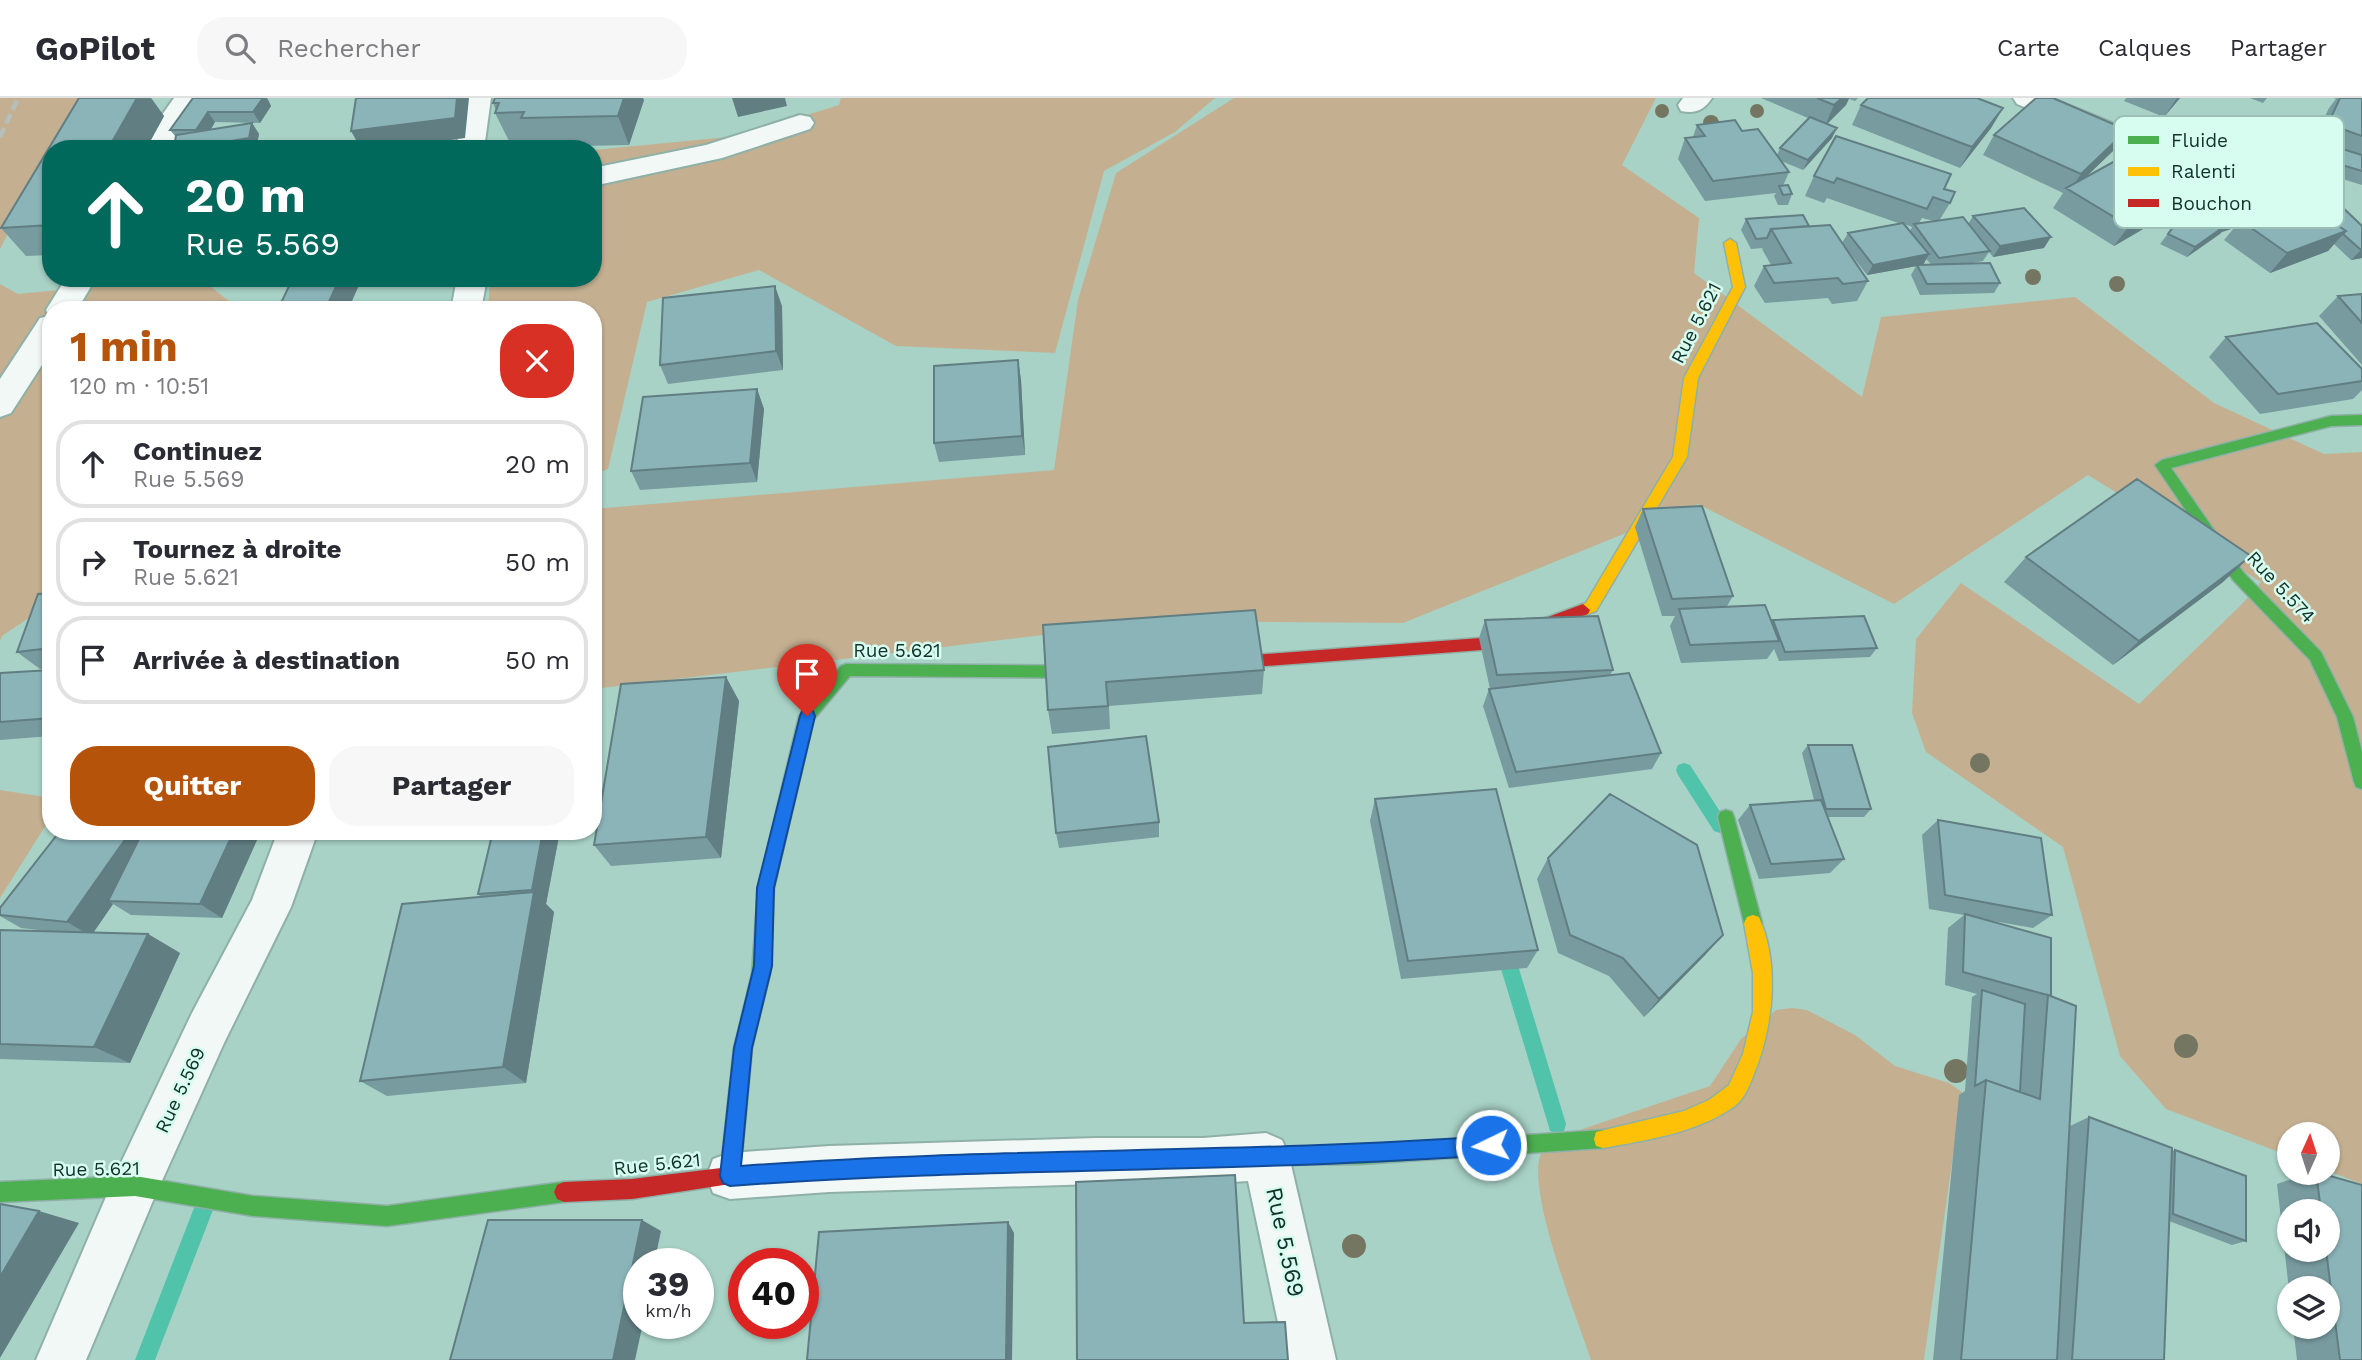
<!DOCTYPE html>
<html lang="fr">
<head>
<meta charset="utf-8">
<style>
  :root { --surface:#fff; --page:#f7f7f7; --text:#2b2b33; --muted:#7c7c81; --line:#e1e1e2; --accent:#b45309 }
  body { margin:0; font-family:"Work Sans",sans-serif; background:var(--page); color:var(--text); height:100vh; display:flex; flex-direction:column; font-size:26px; white-space:nowrap }
  * { box-sizing:border-box; margin:0 }
  p { font-size:23px; color:var(--muted) }
  .icon { flex:none; width:38px; height:38px; fill:none; stroke:currentColor; stroke-width:2; stroke-linecap:round; stroke-linejoin:round }
  .map { position:relative; flex:1; overflow:hidden }
  .drawer { position:absolute; left:42px; top:203px; width:560px; height:539px; display:flex; flex-direction:column; background:var(--surface); border-radius:28px; box-shadow:0 2px 5px #0004 }
  .drawer>* { flex:none }
  .top-card { position:absolute; left:42px; top:42px; width:560px; height:147px; border-radius:28px; box-shadow:0 2px 5px #0004; background:#00695c; color:#fff; overflow:hidden }
  .needle { width:46px; rotate:3deg }
  .tools { position:absolute; left:2277px; top:1024px; display:grid; gap:14px }
  .tools a { display:grid; place-items:center; width:63px; height:63px; border-radius:50%; background:var(--surface); box-shadow:0 2px 5px #0004; font-size:35px }
  .speed { position:absolute; left:623px; top:1150px; display:flex; gap:14px; font-size:35px; font-weight:700; text-align:center }
  .speed>* { display:grid; place-content:center; width:91px; height:91px; border-radius:50%; background:var(--surface); box-shadow:0 2px 5px #0004; line-height:1 }
  .speed small { font-size:18px; font-weight:400 }
  .speed .limit { border:10px solid #d22; background:#fff; color:#111 }
  .pin { position:absolute; display:grid; place-items:center; width:60px; height:60px; color:#fff; margin:-72px -30px; border-radius:50% 50% 50% 0; rotate:-45deg; box-shadow:0 0 7px #0007 }
  .pin .icon { rotate:45deg }
  .me { position:absolute; width:77px; margin:-38px; rotate:266deg; stroke-linejoin:round; filter:drop-shadow(0 0 5px #0008) }
  .turn { display:flex; align-items:center; gap:24px; height:147px; padding:0 28px; font-size:32px }
  .turn .icon { width:91px; height:91px; stroke-width:2.5 }
  .turn b { display:block; font-size:49px; line-height:60px }
  .round { display:grid; place-items:center; flex:none; width:74px; height:74px; border-radius:28px; background:var(--page) }
  .headline { display:flex; align-items:center; justify-content:space-between; height:119px; padding:0 28px }
  h1 { font-size:42px; font-weight:700; line-height:52px; color:var(--accent) }
  .button { display:flex; gap:14px; margin-top:auto; padding:14px 28px }
  .button a { flex:1; height:80px; border-radius:28px; background:var(--accent); color:#fff; font-size:28px; font-weight:700; line-height:80px; text-align:center }
  .button a+a { background:var(--page); color:var(--text) }
  ul { padding:0; list-style:none }
  li { display:flex; align-items:center; gap:21px; height:88px; margin:0 14px 10px; padding:0 14px; border:4px solid var(--line); border-radius:28px }
  li div { flex:1 }
  li b { display:block; font-size:26px }
  li em { font-style:normal }
  header { display:flex; align-items:center; gap:42px; box-sizing:border-box; height:98px; padding:0 35px; background:var(--surface); border-bottom:2px solid var(--line) }
  header strong { font-size:33px }
  nav { display:flex; gap:38px; margin-inline-start:auto; font-size:24px }
  .search { width:490px; height:63px; background:var(--page); display:flex; align-items:center; gap:18px; box-sizing:border-box; padding:0 24px; border-radius:28px; color:var(--muted); font-size:26px }
  .map>svg:first-child { display:block }
</style>
</head>
<body>
<header>
<strong>GoPilot</strong>
<div class="search"><svg class="icon" aria-label="search" viewBox="0 0 24 24"><circle cx="10" cy="10" r="6"/><path d="M15 15l6 6"/></svg>Rechercher</div>
<nav><a>Carte</a><a>Calques</a><a>Partager</a></nav>
</header>
<div class="map">
<svg width="2362" height="1262" viewBox="0 0 2362 1262">
  <rect width="100%" height="100%" fill="#a8d2c6"/>
  <!-- green -->
  <path fill="#c4b091" d="M0,0H106L51,51L0,151Z
    M841,0H1215L1175,34L1104,73L1055,255L896,248L759,172L647,204L608,371L593,377V212H488L490,180H593V52L738,38L839,7Z
    M1234,0H1656L1622,67L1699,120L1694,175L1862,299L1881,219L2075,199L2214,305L2324,356L2362,354V1086L2328,1073V1036H2289V1058L2166,1011L2120,958L2063,749L1926,654L1912,615L1916,541L1961,485L2139,606L2242,506L2261,484L2088,377L1894,506L1698,406L1403,525L1161,523L593,591V411L1054,372L1078,202L1116,75Z
    M106,180H199L241,212H51V505L2,538L0,543V186L18,196L97,188Z
    M0,692L51,700V719L0,800Z
    M1792,910L1807,912L1855,937L1895,968L1949,985L1962,994L1924,1262H1591C1577,1220 1528,1098 1540,1058C1541,1053 1549,1046 1553,1041L1710,988L1741,941L1776,912Z"/>
  <g fill="none" stroke-linecap="round" stroke-linejoin="round">
    <!-- stream -->
    <path fill="#50c3aa" fill-rule="evenodd" d="M1684,665L1690,667L1726,723L1728,728L1726,733L1720,735L1714,733L1678,677L1676,672L1678,667Z
      M1504,843L1510,845L1513,851L1566,1026L1564,1033L1557,1035L1550,1033L1548,1026L1495,851L1498,845Z
      M206,1094L213,1097L216,1104L155,1262H135L199,1097Z"/>
    <!-- street casing -->
    <g stroke="#8fb0a7" stroke-width="4">
      <path id="street" d="M174,0H201L180,31L172,51H144L152,31Z
        M465,0H491L484,51H456Z
        M1683,0H1712C1704,12 1696,16 1681,13L1678,7Z
        M2013,0H2050L2271,89L2275,95L2271,101L2261,104L2251,101L2017,6Z
        M800,17L810,19L814,25L810,31L722,60L593,88V70L706,47Z
        M66,180H96L77,212H51V253L11,315L0,319V281L40,220L49,218L46,212Z
        M457,180H487L481,212H451Z
        M278,733H318L291,809L224,945L152,1105L86,1262H36L118,1071L192,915L252,802Z
        M1266,1035L1282,1042L1289,1058L1336,1262H1286L1248,1083L1203,1086H1096L829,1094L730,1101L713,1095L707,1078L713,1061L730,1055L829,1048L1096,1040H1203Z"/>
    </g>
    <!-- fast casing -->
    <g stroke="#8fb0a7" stroke-width="3">
      <path id="fast" d="M2362,317V327L2331,328L2171,370L2243,474L2321,554L2353,619L2362,654V691L2356,689L2354,684L2337,619L2310,562L2233,482L2155,367L2162,362L2331,318Z
        M846,566L1099,568L1104,570L1107,574L1104,578L1099,580L850,578L814,621L774,790L770,876L767,882L761,884L755,882L752,876L758,790L799,618L841,568Z
        M1726,712L1732,714L1734,719L1762,825L1759,831L1753,833L1747,831L1744,825L1718,719L1720,714Z
        M1603,1032L1610,1034L1612,1041L1610,1048L1603,1050L1361,1066L1266,1067L1259,1065L1257,1058L1259,1051L1266,1049L1361,1048Z
        M135,1078L253,1098L387,1108L564,1084L571,1087L574,1094L571,1101L564,1104L387,1128L253,1118L135,1098L0,1104V1084Z"/>
    </g>
    <!-- slow casing -->
    <g stroke="#8fb0a7" stroke-width="3">
      <path id="slow" d="M1730,141L1736,145L1745,189L1698,280L1687,359L1596,513L1583,518L1578,516L1576,512L1578,508L1586,505L1673,359L1684,280L1733,189L1724,145Z
        M1753,817L1759,819C1780,866 1773,930 1754,976C1749,988 1745,1000 1735,1008C1697,1035 1647,1042 1603,1050L1596,1048L1594,1041L1596,1034L1684,1013L1709,1002L1729,987L1743,956L1753,914V875L1744,825L1747,819Z"/>
    </g>
    <!-- jam casing -->
    <g stroke="#8fb0a7" stroke-width="3">
      <path id="jam" d="M1583,506L1590,512L1588,516L1495,551L1212,572L1207,570L1204,566L1207,562L1212,560L1494,539Z
        M761,868L767,870L770,876L752,950L740,1078L737,1085L632,1101L564,1104L557,1101L554,1094L557,1087L564,1084L632,1081L721,1070L734,950L752,876L755,870Z"/>
    </g>
    <!-- street -->
    <use href="#street" fill="#f2f8f6" fill-rule="evenodd"/>
    <!-- fast -->
    <use href="#fast" fill="#4caf50" fill-rule="evenodd"/>
    <!-- slow -->
    <use href="#slow" fill="#ffc107" fill-rule="evenodd"/>
    <!-- jam -->
    <use href="#jam" fill="#c62828" fill-rule="evenodd"/>
    <!-- rail -->
    <path stroke="#b5c0bd" stroke-width="4.5" stroke-dasharray="10 5" stroke-linecap="butt" d="M0,39L18,0"/>
  </g>
  <!-- trees -->
  <g fill="#757662">
    <circle cx="1662" cy="13" r="7"/>
    <circle cx="1757" cy="13" r="7"/>
    <circle cx="1711" cy="25" r="8"/>
    <circle cx="2033" cy="179" r="8"/>
    <circle cx="2117" cy="186" r="8"/>
    <circle cx="1980" cy="665" r="10"/>
    <circle cx="2186" cy="948" r="12"/>
    <circle cx="1956" cy="973" r="12"/>
    <circle cx="1354" cy="1148" r="12"/>
  </g>
  <!-- wall -->
  <path fill="#789b9f" fill-rule="evenodd" d="M79,0H151L164,18L146,51H51V157L26,158L1,130Z
    M193,0H267L271,8L260,25L215,24L211,32L252,25L259,36L256,51H174L176,39L170,32Z
    M1761,0H1858L1855,3L1849,1L1846,7L1827,26L1832,40L1803,72L1781,63L1789,74L1783,88L1792,96L1788,107H1778L1774,98L1776,95L1705,103L1678,61L1685,40L1693,39L1697,27L1742,33L1777,57L1780,50L1808,20Z
    M2126,0H2180L2164,19L2124,3Z
    M2250,0H2267L2263,5Z
    M2334,0H2362V87L2304,69L2308,54L2313,47H2311L2329,10L2336,1Z
    M644,2L629,47L535,49L532,43H509L495,15L496,13L493,5Z
    M1861,7L2003,10L1991,30L1960,70L1852,27Z
    M1994,37L2113,53L2086,79L2174,113L2114,148L2053,110L2063,95L1983,57Z
    M1836,38L1944,91L1950,105L1939,123L1968,126L1973,118L2044,150L1993,159L1989,154L1983,163L1967,166L2000,185L1994,195L1920,197L1911,177L1916,168L1867,177L1843,146L1868,183L1857,203L1832,206L1828,200L1765,205L1754,188L1764,168L1771,167L1762,151L1763,150L1751,151L1741,132L1746,121L1809,128L1842,145L1848,135L1901,126L1827,100L1824,105L1805,98L1814,78ZM1922,120L1934,123L1919,125ZM1904,126L1912,129L1910,133ZM1926,161L1931,166L1923,167Z
    M2293,94L2282,107L2312,110L2313,108L2362,128V160L2351,162L2334,146L2328,153L2270,175L2224,142L2234,130L2222,134L2187,159L2160,146L2193,103L2200,107L2209,95Z
    M362,180L348,212H282L279,209Z
    M2362,196V267L2319,218L2338,198Z
    M782,208L783,272L668,286L660,267Z
    M2226,239L2362,271V292L2353,301L2260,316L2209,259Z
    M1018,262L1021,282L1025,357L939,364L934,345Z
    M757,291L764,311L757,384L640,392L631,373Z
    M1643,411L1733,498L1727,508L1771,524L1773,522L1877,550L1870,559L1779,563L1774,551L1767,561L1681,565L1670,528L1675,518H1662L1635,429Z
    M2026,459L2223,484L2113,567L2004,484Z
    M51,495V570L40,571L17,554Z
    M1485,522L1613,572L1610,577L1661,655L1652,671L1509,690L1483,608L1489,591H1490L1479,540Z
    M1043,527L1264,572L1262,596L1109,608L1110,631L1052,636L1048,612Z
    M51,572V638L0,642V575Z
    M726,579L739,603L721,760L611,768L594,747Z
    M1808,647L1871,711L1864,719H1828L1844,761L1830,775L1759,781L1738,722L1750,707L1814,702L1802,655Z
    M1375,701L1538,852L1527,870L1401,881L1370,723Z
    M1938,722L2052,817L2033,830L1981,821L2051,898L2070,1028L2089,1019L2172,1053L2175,1052L2246,1143L2232,1147L2169,1123L2164,1262H1933L1959,997L1965,993L1972,899L1977,896L1945,887L1948,830L1964,817L1929,811L1922,737Z
    M1159,724V739L1059,750L1056,735Z
    M261,733L222,820L131,817L113,806L93,835L148,836L180,855L130,965L0,961V832L55,834L21,830L0,818V810Z
    M493,733H560L546,806L554,814L526,985L387,998L360,983L481,799L478,796Z
    M1548,760L1706,856L1644,919L1609,878L1558,855L1537,781Z
    M2313,1074H2320L2362,1262H2297L2293,1228H2328V1190H2289V1192L2277,1086ZM2289,1113H2328V1152H2289Z"/>
  <!-- shaded-wall -->
  <path fill="#617e82" d="M137,0H151L164,18L146,51H108Z
    M263,0H267L271,8L260,25L253,14Z
    M457,0H469L465,40L385,51H361L351,33Z
    M624,0H643L644,2L629,47L618,18Z
    M732,0H785L787,8L738,19Z
    M1842,0H1849L1846,7L1825,28L1834,7Z
    M2177,0H2180L2164,19Z
    M2003,10L1991,30L1960,70L1972,49Z
    M208,14L215,24L203,43L196,32Z
    M252,25L259,36L256,51H184Z
    M1837,30L1832,40L1803,72L1808,62Z
    M2127,32L2113,53L2071,93L2070,92L2081,76Z
    M2189,93L2174,113L2114,148L2129,128Z
    M2293,94L2276,114L2240,122L2234,130L2222,134L2238,114Z
    M2229,125L2220,136L2187,159L2195,149Z
    M2346,133L2328,153L2270,175L2287,155Z
    M2051,139L2044,150L1993,159L2000,148Z
    M2361,152H2362V160L2351,162Z
    M1929,156L1923,167L1867,177L1873,167Z
    M340,180H362L348,212H330L327,208Z
    M775,188L782,208L783,272L776,253Z
    M1018,262L1021,282L1025,357L1022,338Z
    M757,291L764,311L757,384L750,365Z
    M2251,458L2223,484L2113,567L2139,543Z
    M726,579L739,603L721,760L706,739Z
    M131,733H164L108,803L113,806L91,838L67,824Z
    M234,733H261L222,820L200,806Z
    M543,733H560L546,806L554,814L526,985L503,969L534,794L532,792Z
    M148,836L180,855L130,965L94,949Z
    M1723,837L1706,856L1644,919L1659,901Z
    M39,1113L79,1125L0,1260V1179Z
    M642,1122L661,1133L654,1166H639V1225H643L635,1262H613Z
    M1008,1124L1014,1135L1012,1262H1006Z"/>
  <!-- building -->
  <path fill="#8bb4b9" stroke="#617e82" stroke-width="2" d="M79,0H137L108,51H51V127L1,130Z
    M193,0H263L253,14H208L196,32H170Z
    M356,0H457L455,20L351,33Z
    M495,0H624L618,18L521,20L524,14L495,15L499,5H493Z
    M1817,0H1842L1834,7Z
    M1868,0H1977L2003,10L1972,49L1861,7Z
    M2036,0H2053L2127,32L2081,76L1994,37Z
    M2340,0H2362V38L2328,26Z
    M1810,19L1837,30L1808,62L1780,50Z
    M1735,22L1742,33L1758,31L1789,74L1713,83L1685,40L1705,38L1697,27Z
    M252,25L249,40L184,51H174L176,37Z
    M1836,38L1951,76L1944,91L1955,94L1950,105L1933,99L1927,111L1837,80L1834,85L1814,78Z
    M2316,43L2362,57V73L2312,58Z
    M2126,57L2189,93L2129,128L2066,90Z
    M1788,87L1792,96L1783,97L1779,88Z
    M2299,101L2346,133L2287,155L2240,122Z
    M2193,103L2229,125L2195,149L2168,136Z
    M2337,104L2362,128V152H2361L2343,136L2346,133L2325,119L2313,108Z
    M2024,110L2051,139L2000,148L1973,118Z
    M1803,117L1809,128L1771,131L1767,140L1756,141L1746,121Z
    M1963,119L1990,153L1939,160L1914,126Z
    M1903,125L1929,156L1873,167L1848,135Z
    M1830,127L1868,183L1843,186L1838,180L1774,185L1764,168L1791,165L1771,131Z
    M1990,165L2000,185L1927,186L1917,167Z
    M293,180H340L327,208L279,209Z
    M775,188L776,253L660,267L663,200Z
    M2362,196V225L2338,198Z
    M2317,225L2362,271V283L2278,296L2226,239Z
    M1018,262L1022,338L934,345V268Z
    M757,291L750,365L631,373L643,299Z
    M2137,381L2251,458L2139,543L2026,459Z
    M1702,408L1733,498L1672,501L1643,411Z
    M51,495V550L17,554L38,496Z
    M1765,507L1779,543L1690,547L1679,511Z
    M1255,512L1264,572L1106,584L1108,608L1048,612L1043,527Z
    M1598,518L1613,572L1497,577L1485,522Z
    M1864,518L1877,550L1785,554L1773,522Z
    M51,572V620L0,624V575Z
    M1629,575L1661,655L1516,674L1489,591Z
    M726,579L706,739L594,747L621,586Z
    M1146,638L1159,724L1056,735L1048,649Z
    M1808,647H1852L1871,711H1826Z
    M1496,691L1538,852L1408,863L1375,701Z
    M1610,696L1697,747L1723,837L1659,901L1623,860L1570,837L1548,760Z
    M1821,702L1844,761L1771,766L1750,707Z
    M1938,722L2041,740L2052,817L1945,797Z
    M60,733H131L67,824L0,817V810Z
    M143,733H234L200,806L108,803Z
    M493,733H543L532,792L478,796Z
    M534,794L503,969L360,983L402,806Z
    M1965,816L2051,840V898L1963,874Z
    M0,832L148,836L94,949L0,946Z
    M1982,892L2025,906L2020,994L1986,982L1975,988Z
    M2048,897L2076,908L2057,1262H1961L1986,982L2040,1001Z
    M2089,1019L2172,1050L2164,1262H2072Z
    M2175,1052L2246,1078V1143L2173,1116Z
    M2316,1074L2362,1087V1262H2340L2326,1152H2328V1113H2321Z
    M1235,1077L1244,1225L1285,1224L1288,1262H1077L1076,1084Z
    M0,1106L39,1113L0,1179Z
    M488,1122H642L613,1262H450Z
    M1008,1124L1006,1262H807L819,1134Z"/>
  <!-- route -->
  <path fill="#1a73e8" stroke="#114b97" stroke-width="2" d="M807,611L813,613L815,618L774,790L772,868L752,950L741,1068C991,1049 1241,1056 1491,1038L1498,1040L1501,1047L1498,1054L1491,1057C1238,1075 983,1069 730,1088L723,1085L720,1078L734,950L754,868L757,790L800,618L802,613Z"/>
  <g text-anchor="middle" dominant-baseline="central" stroke-width="5" stroke-linejoin="round" paint-order="stroke">
    <!-- street labels -->
    <g font-size="19" fill="#113129" stroke="#d7fcf0">
      <text transform="translate(1696 225) rotate(-63)">Rue 5.621</text>
      <text transform="translate(2281 489) rotate(47)">Rue 5.574</text>
      <text x="897" y="552">Rue 5.621</text>
      <text transform="translate(180 992) rotate(-65)">Rue 5.569</text>
      <text transform="translate(657 1066) rotate(-6)">Rue 5.621</text>
      <text transform="translate(96 1071) rotate(-1)">Rue 5.621</text>
    </g>
    <!-- near-street labels -->
    <g font-size="23" fill="#113129" stroke="#d7fcf0">
      <text transform="translate(1285 1144) rotate(78)">Rue 5.569</text>
    </g>
  </g>
  <!-- legend -->
  <rect x="2114" y="18" width="230" height="112" rx="10" fill="#d7fcf0" stroke="#9cbfb4" stroke-width="2"/>
  <rect x="2128" y="38" width="31" height="8" fill="#4caf50"/>
  <rect x="2128" y="69" width="31" height="9" fill="#ffc107"/>
  <rect x="2128" y="101" width="31" height="8" fill="#c62828"/>
  <g font-size="19" fill="#113129">
    <text x="2171" y="49">Fluide</text>
    <text x="2171" y="80">Ralenti</text>
    <text x="2171" y="112">Bouchon</text>
  </g>
</svg>
<div class="tools">
<a><svg class="needle" viewBox="-14 -14 28 28"><path d="M0-13l5 13h-10z" fill="#e53935"/><path d="M0 13l5-13h-10z" fill="#7c7c81"/></svg></a>
<a><svg class="icon" aria-label="sound" viewBox="0 0 24 24"><path d="M4 9h4l5-4v14l-5-4H4zM17 9q2 3 0 6"/></svg></a>
<a><svg class="icon" aria-label="layers" viewBox="0 0 24 24"><path d="M12 4l9 5-9 5-9-5zM3 14l9 5 9-5"/></svg></a>
</div>
<div class="speed"><div>39<small>km/h</small></div><div class="limit">40</div></div>
<div class="pin" style="left:807px;top:618px;background:#d93025"><svg class="icon" aria-label="arrive" viewBox="0 0 24 24"><path d="M6 21V4h12l-3 4 3 4H6"/></svg></div>
<svg class="me" style="left:1491px;top:1047px" viewBox="-20 -20 40 40"><circle r="17" fill="#1a73e8" stroke="#fff" stroke-width="3"/><path d="M0-11L8 9 0 5-8 9z" fill="#fff"/></svg>
<div class="top-card">
<div class="turn"><svg class="icon" aria-label="ahead" viewBox="0 0 24 24"><path d="M12 20V5M6 11l6-6 6 6"/></svg><div><b>20 m</b>Rue 5.569</div></div>
</div>
<section class="drawer">
<div class="headline"><div><h1>1 min</h1><p>120 m · 10:51</p></div><a class="round" style="background:#d93025;color:#fff"><svg class="icon" aria-label="close" viewBox="0 0 24 24"><path d="M6 6l12 12M18 6L6 18"/></svg></a></div>
<ul>
<li><svg class="icon" aria-label="ahead" viewBox="0 0 24 24"><path d="M12 20V5M6 11l6-6 6 6"/></svg><div><b>Continuez</b><p>Rue 5.569</p></div><em>20 m</em></li>
<li><svg class="icon" aria-label="right" viewBox="0 0 24 24"><path d="M7 20v-9h11M14 6l5 5-5 5"/></svg><div><b>Tournez à droite</b><p>Rue 5.621</p></div><em>50 m</em></li>
<li><svg class="icon" aria-label="arrive" viewBox="0 0 24 24"><path d="M6 21V4h12l-3 4 3 4H6"/></svg><div><b>Arrivée à destination</b></div><em>50 m</em></li>
</ul>
<div class="button"><a>Quitter</a><a>Partager</a></div>
</section>
</div>
</body>
</html>
